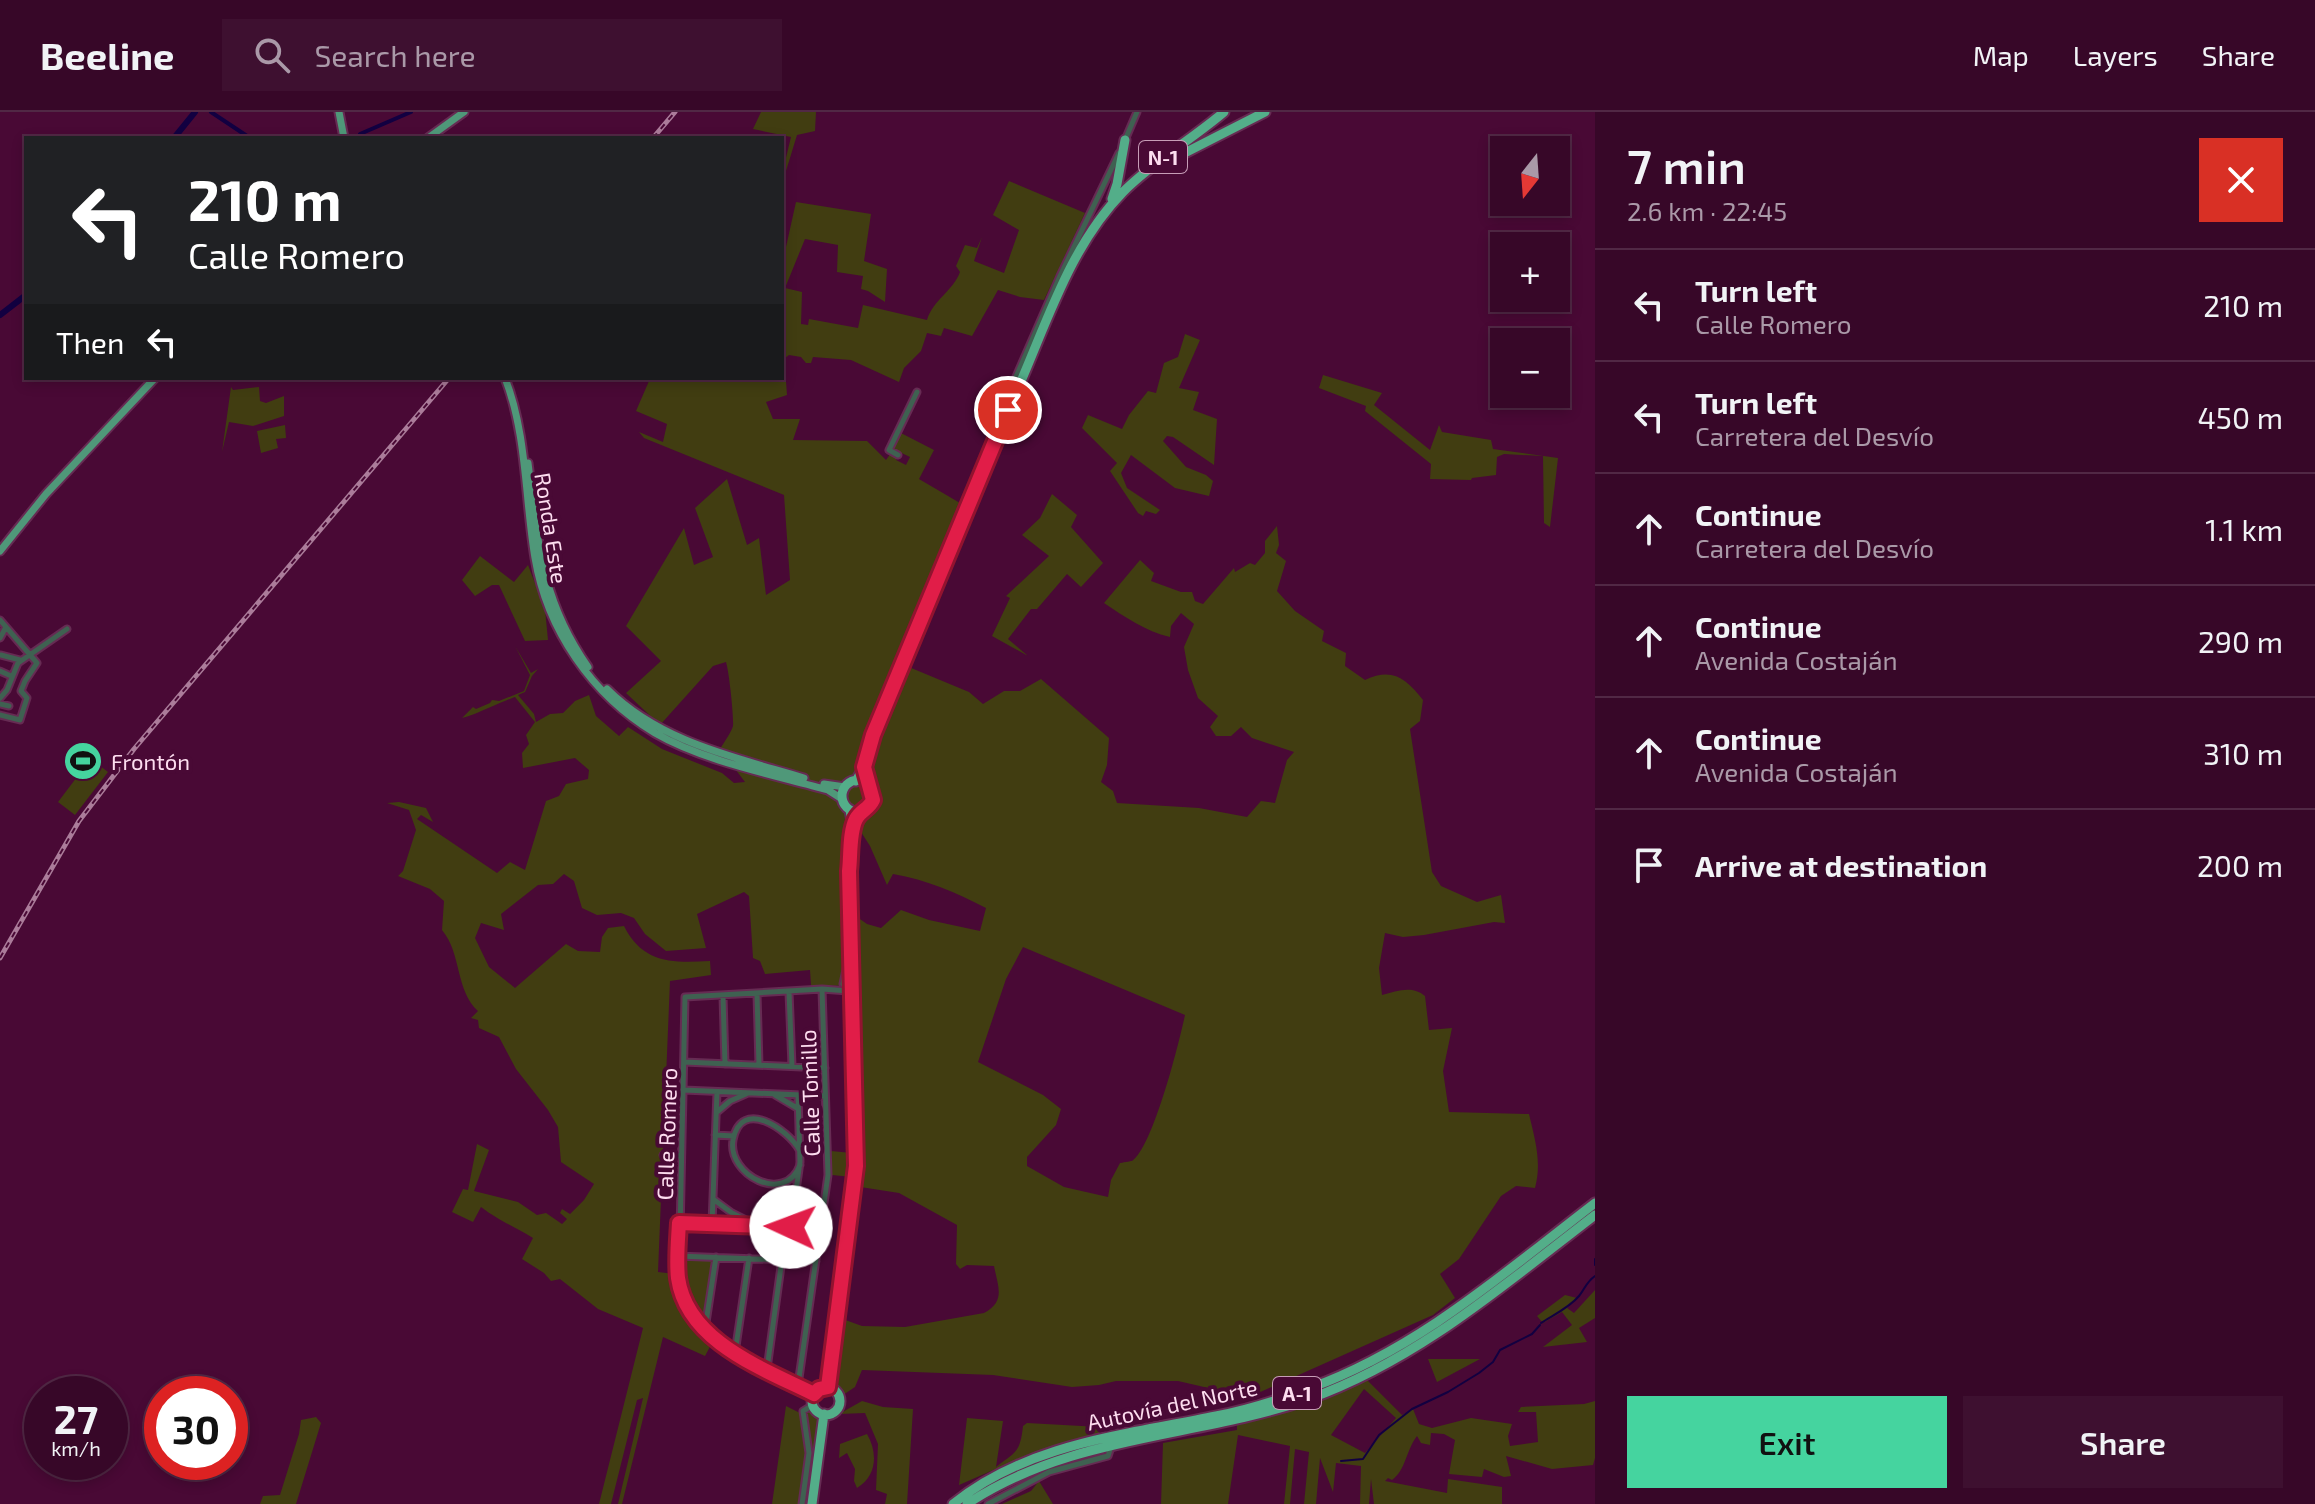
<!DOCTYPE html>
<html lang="en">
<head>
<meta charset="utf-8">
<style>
  :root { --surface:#370728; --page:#3e1030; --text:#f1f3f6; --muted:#aa99a8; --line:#512845; --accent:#45d49f }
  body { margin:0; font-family:"Exo 2",sans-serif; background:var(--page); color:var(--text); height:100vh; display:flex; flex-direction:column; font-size:30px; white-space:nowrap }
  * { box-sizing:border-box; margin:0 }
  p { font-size:26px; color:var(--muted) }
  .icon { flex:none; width:44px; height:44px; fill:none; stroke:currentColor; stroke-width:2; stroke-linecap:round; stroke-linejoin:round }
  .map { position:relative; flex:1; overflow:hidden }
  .side { display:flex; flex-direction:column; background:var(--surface); width:720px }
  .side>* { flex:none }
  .hud { position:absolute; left:24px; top:24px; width:760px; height:244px; border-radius:0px; box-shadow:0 4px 12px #0003,0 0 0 2px var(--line); background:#202124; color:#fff; overflow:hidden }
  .needle { width:52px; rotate:197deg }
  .buttons { position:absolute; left:1490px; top:24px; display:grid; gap:16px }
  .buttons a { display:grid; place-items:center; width:80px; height:80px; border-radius:0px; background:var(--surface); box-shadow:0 4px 12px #0003,0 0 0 2px var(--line); font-size:40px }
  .speed { position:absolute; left:24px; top:1264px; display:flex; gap:16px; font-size:40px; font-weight:700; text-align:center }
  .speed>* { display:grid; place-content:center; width:104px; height:104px; border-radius:50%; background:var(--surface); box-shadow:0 4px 12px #0003,0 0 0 2px var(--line); line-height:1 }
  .speed small { font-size:20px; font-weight:400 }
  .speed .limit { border:12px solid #d22; background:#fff; color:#111 }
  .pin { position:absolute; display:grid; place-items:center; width:68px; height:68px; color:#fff; margin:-34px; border:4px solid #fff; border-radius:50%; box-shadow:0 2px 8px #0007 }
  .me { position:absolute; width:88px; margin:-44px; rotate:272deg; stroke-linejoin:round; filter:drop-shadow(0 0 6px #0008) }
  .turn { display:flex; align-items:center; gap:28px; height:168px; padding:0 32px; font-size:36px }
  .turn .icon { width:104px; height:104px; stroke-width:2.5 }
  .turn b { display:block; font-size:56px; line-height:68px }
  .then { display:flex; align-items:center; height:76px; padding:0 32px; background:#0003; gap:16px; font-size:30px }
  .round { display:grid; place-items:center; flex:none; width:84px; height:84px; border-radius:0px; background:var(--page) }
  .headline { display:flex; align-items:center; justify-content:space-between; height:136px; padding:0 32px }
  h1 { font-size:48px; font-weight:600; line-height:60px }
  .primary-button { display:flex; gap:16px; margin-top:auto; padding:16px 32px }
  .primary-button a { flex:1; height:92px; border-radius:0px; background:var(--accent); color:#111; font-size:32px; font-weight:600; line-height:92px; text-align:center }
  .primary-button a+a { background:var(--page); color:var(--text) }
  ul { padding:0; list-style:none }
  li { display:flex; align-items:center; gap:24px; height:112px; padding:0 32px; border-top:2px solid var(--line) }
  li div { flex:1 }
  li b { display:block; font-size:30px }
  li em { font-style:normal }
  header { display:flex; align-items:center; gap:48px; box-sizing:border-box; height:112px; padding:0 40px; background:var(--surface); border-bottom:2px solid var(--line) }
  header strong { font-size:38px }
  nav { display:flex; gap:44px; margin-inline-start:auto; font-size:28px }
  .search { width:560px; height:72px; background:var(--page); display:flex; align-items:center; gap:20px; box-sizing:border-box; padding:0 28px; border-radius:0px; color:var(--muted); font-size:30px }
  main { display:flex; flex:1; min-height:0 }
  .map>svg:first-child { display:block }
</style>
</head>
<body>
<header>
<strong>Beeline</strong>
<div class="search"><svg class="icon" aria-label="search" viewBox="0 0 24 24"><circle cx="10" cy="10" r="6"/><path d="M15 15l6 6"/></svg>Search here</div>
<nav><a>Map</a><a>Layers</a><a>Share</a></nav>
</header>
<main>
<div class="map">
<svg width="1595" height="1392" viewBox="0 0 1595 1392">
  <rect width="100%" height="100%" fill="#490935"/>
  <!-- green -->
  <path fill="#413d11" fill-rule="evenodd" d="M761,0H816L815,19L797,23L786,59L783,58L791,25L753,17Z
    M1009,69L1085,101L1044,188L1020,185L998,178L972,224L944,216L941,224L927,221L921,239L904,256L899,270L851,248L813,245L811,251H806L801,245L789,243L785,246V241L782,240V153L796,90L871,102L864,149L887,157L885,190L868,179L861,177L863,164L837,160L838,133L805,127L785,176L802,180L801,212L808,213L809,207L858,216L863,193L927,208C933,188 953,179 960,160L956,154L965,133L977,136L982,125L974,149L1004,161L1019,118L993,103Z
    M1185,222L1200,228L1179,276L1199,280L1193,298L1217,307L1214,353L1173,325L1167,324L1163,329L1186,355L1206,363L1213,369L1209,384L1175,376L1131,343L1121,361L1127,376L1160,398L1156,402L1146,399L1143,404L1138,401L1110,359L1117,351L1082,316L1088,303L1122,317L1129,303L1148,279L1156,281L1164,251L1178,245Z
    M785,256L787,283L766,290L773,307H800L793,328L867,329L886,348L891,341L897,344L896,348L906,353L910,345L891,336L899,320L934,338L919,367L960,391L880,606L904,553L969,580L983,592L1004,579H1020L1041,567L1109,626L1107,653L1101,670L1113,679L1117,691L1199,696L1247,705L1261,689L1275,691L1287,648L1294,640L1252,626L1241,615L1231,624H1216L1210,615L1218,604L1198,586L1188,558L1184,535L1194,512L1181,501L1171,514L1170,525C1145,519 1125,505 1104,491L1140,448L1154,461L1151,469L1181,480H1192L1195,489L1203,492L1234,456L1235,460L1250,451L1255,453L1265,441V429L1277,414L1279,433L1276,441L1286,449L1277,479L1295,499L1324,519L1322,529L1346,541L1345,554L1365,568C1392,555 1406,566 1423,588L1420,609L1410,617L1432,760L1441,774L1477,790L1501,783L1505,811L1494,810L1424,823L1403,825L1385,821L1379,856L1382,883C1397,879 1412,873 1425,884L1429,918L1452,916L1443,959L1449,1000L1529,1002C1535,1028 1542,1050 1535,1076L1516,1074L1501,1084L1459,1147L1440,1162L1455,1186L1433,1203L1256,1282L1230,1281L1178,1269H1116L1099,1273L1072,1275L993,1263L862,1258L855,1275L843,1283L832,1267L837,1205L862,1214L905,1215L984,1201C1006,1189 998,1175 994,1154L967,1153L960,1157L956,1152L957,1113L899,1081L854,1074L848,874L811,873L810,858L765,862L760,849L753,846L749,784L744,780L697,802L706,836L666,839L645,822L634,806L621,801L597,803L582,796L574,769L564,762L553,772L538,773L501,802L504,818L481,811L475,826L489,855L515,876L566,832L578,839L600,840L602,825L608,816L624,814C643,852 673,851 710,849L711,863L670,869L658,1160L675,1162C679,1190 691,1211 712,1231L705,1244L663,1225L622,1392H618L643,1286L637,1288L611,1392H599L643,1216L598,1197L560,1167L551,1169L544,1161L522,1147L533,1126C514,1114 499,1109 481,1095L473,1110L452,1100L463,1077L468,1078L477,1032L489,1038L474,1079L518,1090L537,1103L546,1101L562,1112L567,1107L560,1101L562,1097L570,1102L584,1088L594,1072L561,1050L558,1015L548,998L516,957L499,925L479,916L478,908L471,906L478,899C455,878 462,842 442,818L444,789L430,777L398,764L403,759L416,718L409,698L387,691L399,690L426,696L433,710L421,703L417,707L497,761L510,750L525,758L546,689L559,684L566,672L588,667L589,658L575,646L523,656L522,641L529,632L526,623L535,610L515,585C503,589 471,605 462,606L473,595L476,597L490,591L492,588L499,589L524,579L530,563L515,534L531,561L538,557L532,564L525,580L518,583L534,602L536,610L550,602L563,601L575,589L589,583L596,604L619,624L628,615L662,637L722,661L734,671L745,670L720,637C724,630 731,621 733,614C734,605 729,559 726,550L713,554L660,613L626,581L661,549L626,514L684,416L694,453L713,445L695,396L727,367L747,433L759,426L766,483L790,468L784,383L644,326L639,320L663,330L667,312L636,299L649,269L640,266H782V257ZM861,720L870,734L887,773L893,762C927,768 955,780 986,796L980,819L929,808L901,798L881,816L867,812L857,805L858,729ZM1023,835L1185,903C1179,931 1153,1035 1132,1049C1131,1049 1121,1051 1120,1051L1111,1068L1108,1085L1064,1075L1027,1054V1045L1056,1013L1061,997L1043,983L978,950L1006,867Z
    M1323,263L1382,281L1374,293L1430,338L1439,313L1442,320L1491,328L1493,337L1558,346L1550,415L1544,411L1543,344L1504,342L1497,345L1496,363L1472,366L1471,368L1430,367L1431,352L1365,299L1366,294L1319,276Z
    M231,275L233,278L259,275L260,289L266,291L284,284V304L253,314L229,310L222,340Z
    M285,313L286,326L276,327L278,336L261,341L257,319Z
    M1052,382L1077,403L1071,415L1103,451L1081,475L1067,462L1037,497H1031L1008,527L1028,544L992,524L1010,486L1006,484L1049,444L1022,423L1040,406Z
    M480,444L514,470L528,453L545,497L548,528L525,529L499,473H492L475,484L462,468Z
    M87,637L94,643L91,647L108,660L75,703L58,690L83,657L76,651Z
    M831,1039L852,1041V1065L832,1063Z
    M681,1146L714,1148L704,1213L686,1180Z
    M1595,1178V1206L1579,1216L1587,1230L1543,1235L1572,1213L1562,1200L1543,1211L1537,1204L1565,1183L1577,1186L1567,1196L1574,1201Z
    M1428,1247H1480L1437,1270Z
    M1366,1267L1402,1303L1413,1297L1419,1312L1432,1316L1471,1306L1512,1312L1508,1324L1510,1334L1538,1330L1536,1300H1518L1521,1295L1584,1292L1595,1289V1346L1593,1353L1552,1357L1506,1344L1511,1364L1504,1365L1484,1357L1482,1365L1449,1362L1455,1328L1444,1322L1431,1321L1430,1333L1421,1331L1417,1324C1406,1338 1406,1358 1392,1368L1388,1366L1385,1369L1447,1381L1448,1367L1502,1375V1392H1374L1371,1367L1369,1392H1360L1361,1354L1336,1351L1333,1380L1320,1346L1316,1392H1304L1309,1340L1295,1337L1290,1392H1284L1290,1334L1238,1323L1228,1392H1161L1163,1331L1237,1318V1312L1311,1291ZM1364,1277L1396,1306L1365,1341L1331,1323Z
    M862,1289L883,1295L913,1297L907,1392H885L887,1382L876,1378L878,1332L865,1301L839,1302Z
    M786,1294L800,1301L812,1298L819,1309L808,1392H772Z
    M316,1305L321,1311L296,1392H260L263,1384L280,1383L299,1322L301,1308Z
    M967,1306L1003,1309L996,1355C1015,1340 1020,1342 1023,1314L1027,1311L1100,1315L1102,1320L1032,1341L959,1373Z
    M867,1322C878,1341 877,1364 857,1376L854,1369L855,1357L847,1341L839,1346L840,1332Z
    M1039,1369L1053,1392H1002L1031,1379Z"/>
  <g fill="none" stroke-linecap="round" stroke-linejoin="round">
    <!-- stream -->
    <path stroke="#120041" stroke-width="2" d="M1595,1147V1153
      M1541,1211C1553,1203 1569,1196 1579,1184C1585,1177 1586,1170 1595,1164
      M1341,1349L1363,1347L1379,1323L1412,1297L1448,1280L1479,1261L1493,1250L1500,1238L1532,1222L1540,1213"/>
    <!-- canal -->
    <path stroke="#120041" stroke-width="4" d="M211,0L250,26
      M360,22L411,0"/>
    <!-- river -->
    <path stroke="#120041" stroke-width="6" d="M174,26L195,0
      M0,203L26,183"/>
    <!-- minor casing -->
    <g stroke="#662b53" stroke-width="9">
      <path id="minor" d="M1125,28L1137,0
        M1008,283L1060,164L1119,41
        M898,343L889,338L917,280
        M0,508L37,551L25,569L21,579L27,586L20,608L0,603
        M0,526L6,515
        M1,543L20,548
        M0,559L11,564
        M0,586L7,578L18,551L67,517
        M0,592L9,594
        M848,848L843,872L848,879
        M789,880L792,954
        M757,882L759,953
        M723,884L725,952
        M684,950L825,956
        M684,978L825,984
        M775,983L797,996
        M717,1000L730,989L746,982
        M715,1023L734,1024
        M800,1039C788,1017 741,985 733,1028C727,1063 785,1093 800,1053
        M663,1043L681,1044
        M713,1087L732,1101L754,1112
        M679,1111L821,1116
        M712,1112L717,980
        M791,1115L800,1050L798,983
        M677,1144L816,1149
        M705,1217L716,1145
        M735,1241L749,1146
        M767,1257L782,1147
        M798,1273L828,1063L822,877
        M814,1282L718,1230L688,1197L679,1169L685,885L822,877L848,879
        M802,1392L809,1341L803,1299L813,1293
        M988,1392L1049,1360L1108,1344L1110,1338"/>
    </g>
    <!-- major casing -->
    <g stroke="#662b53" stroke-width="11">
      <path id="major" d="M339,0L344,26
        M428,26L464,0
        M505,266C527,322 525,387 535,446C547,518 592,583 655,621C703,649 775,663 828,678L842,687
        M528,351C538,430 541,488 588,555
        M0,439L46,382L155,266
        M607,577C660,630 734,645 804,666
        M824,672L845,675"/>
    </g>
    <!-- highway casing -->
    <g stroke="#662b53" stroke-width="13">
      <path id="highway" d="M1165,51L1265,0
        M1112,87L1117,72L1125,28
        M1003 291a8 8 0 1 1 16 0a8 8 0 1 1-16 0Z
        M1015,283C1046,214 1069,135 1123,80C1154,49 1191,28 1224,0
        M842 684a16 16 0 1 1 32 0a16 16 0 1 1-32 0Z
        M856,669L864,655L893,571L1008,298
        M828,1275L855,1063L850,798L853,715L850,698
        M812 1289a14 14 0 1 1 28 0a14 14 0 1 1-28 0Z
        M812,1392L824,1302
        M953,1392C1029,1331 1125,1323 1216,1304C1248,1298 1279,1288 1310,1276C1418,1237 1505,1160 1595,1091
        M967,1392C1073,1322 1193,1327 1309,1287C1418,1248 1505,1172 1595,1103"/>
    </g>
    <!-- minor -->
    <use href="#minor" stroke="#3f6151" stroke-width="5"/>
    <!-- major -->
    <use href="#major" stroke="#4f9879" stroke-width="7"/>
    <!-- highway -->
    <use href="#highway" stroke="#53ae89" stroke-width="9"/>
    <!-- rail casing -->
    <g stroke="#ab7c9a" stroke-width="5">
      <path id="rail" d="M653,26L675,0
        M0,846L79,709L134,637L449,266"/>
    </g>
    <!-- rail -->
    <use href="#rail" stroke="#490935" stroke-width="2" stroke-dasharray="6" stroke-linecap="butt"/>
  </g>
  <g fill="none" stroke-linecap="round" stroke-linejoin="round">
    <!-- route casing -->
    <g stroke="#92132f" stroke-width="20">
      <path id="route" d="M791,1115L679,1111C678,1129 676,1148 678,1166C687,1230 764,1257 814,1282L819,1277L828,1275L856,1054L849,759C851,743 849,721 856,707C861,698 869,697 873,688L864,655L873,623L1008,298"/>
    </g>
    <!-- route -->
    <use href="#route" stroke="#e11d48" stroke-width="14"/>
  </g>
  <!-- icons -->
  <defs>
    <g id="stadium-disc" transform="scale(2)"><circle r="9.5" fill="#45d49f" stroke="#490935"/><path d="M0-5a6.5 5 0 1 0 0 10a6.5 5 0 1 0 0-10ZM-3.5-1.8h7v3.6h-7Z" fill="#111"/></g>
  </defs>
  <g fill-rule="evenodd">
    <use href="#stadium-disc" x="83" y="649"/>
  </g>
  <g text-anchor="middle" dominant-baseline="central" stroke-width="8" stroke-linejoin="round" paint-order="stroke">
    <!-- shield labels -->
    <g fill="#490935" stroke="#c79db7" stroke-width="2">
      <rect x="1139" y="29" width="48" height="32" rx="6"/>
      <rect x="1273" y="1265" width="48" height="32" rx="6"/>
    </g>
    <g font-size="20" font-weight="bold" fill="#fdddef">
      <text x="1163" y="45">N-1</text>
      <text x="1297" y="1281">A-1</text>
    </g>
    <!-- street labels -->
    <g font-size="22" fill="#fdddef" stroke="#490935">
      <text transform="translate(552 416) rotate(81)">Ronda Este</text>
      <text transform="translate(809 981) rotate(-92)">Calle Tomillo</text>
      <text transform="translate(666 1022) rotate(-88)">Calle Romero</text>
      <text transform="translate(1172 1292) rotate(-12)">Autovía del Norte</text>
    </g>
    <!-- poi labels -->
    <g font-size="22" fill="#fdddef" stroke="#490935" text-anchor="start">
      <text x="111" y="649">Frontón</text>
    </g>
  </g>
</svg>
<div class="buttons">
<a><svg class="needle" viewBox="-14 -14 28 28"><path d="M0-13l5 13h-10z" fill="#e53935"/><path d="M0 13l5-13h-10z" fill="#aa99a8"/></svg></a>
<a>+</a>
<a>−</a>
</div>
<div class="speed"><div>27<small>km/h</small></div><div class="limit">30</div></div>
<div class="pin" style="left:1008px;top:298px;background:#d93025"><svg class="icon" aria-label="arrive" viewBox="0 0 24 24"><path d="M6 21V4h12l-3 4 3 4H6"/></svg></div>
<svg class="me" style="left:791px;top:1115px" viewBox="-20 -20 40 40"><circle r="19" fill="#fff"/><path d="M0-13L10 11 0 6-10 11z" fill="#e11d48"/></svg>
<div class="hud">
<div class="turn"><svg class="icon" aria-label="left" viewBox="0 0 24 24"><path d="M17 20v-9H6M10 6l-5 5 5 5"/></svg><div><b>210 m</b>Calle Romero</div></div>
<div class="then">Then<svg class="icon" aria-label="left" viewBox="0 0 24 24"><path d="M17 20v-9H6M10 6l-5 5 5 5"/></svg></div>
</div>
</div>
<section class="side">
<div class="headline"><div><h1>7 min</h1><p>2.6 km · 22:45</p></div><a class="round" style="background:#d93025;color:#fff"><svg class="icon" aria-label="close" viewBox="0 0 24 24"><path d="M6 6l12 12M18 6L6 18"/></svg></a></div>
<ul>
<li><svg class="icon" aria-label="left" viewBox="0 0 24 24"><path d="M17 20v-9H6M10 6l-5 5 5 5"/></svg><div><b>Turn left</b><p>Calle Romero</p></div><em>210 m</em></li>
<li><svg class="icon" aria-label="left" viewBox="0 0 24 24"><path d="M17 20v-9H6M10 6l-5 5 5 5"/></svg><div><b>Turn left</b><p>Carretera del Desvío</p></div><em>450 m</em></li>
<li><svg class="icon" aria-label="ahead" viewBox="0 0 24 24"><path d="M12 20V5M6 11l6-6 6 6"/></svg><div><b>Continue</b><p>Carretera del Desvío</p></div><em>1.1 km</em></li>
<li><svg class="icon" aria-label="ahead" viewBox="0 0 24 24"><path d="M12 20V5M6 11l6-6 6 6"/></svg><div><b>Continue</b><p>Avenida Costaján</p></div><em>290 m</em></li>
<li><svg class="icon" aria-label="ahead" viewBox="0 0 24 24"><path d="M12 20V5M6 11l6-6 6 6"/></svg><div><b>Continue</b><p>Avenida Costaján</p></div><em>310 m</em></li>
<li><svg class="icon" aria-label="arrive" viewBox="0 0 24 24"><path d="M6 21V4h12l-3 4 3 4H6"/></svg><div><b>Arrive at destination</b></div><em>200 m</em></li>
</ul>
<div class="primary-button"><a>Exit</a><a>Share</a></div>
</section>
</main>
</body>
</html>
